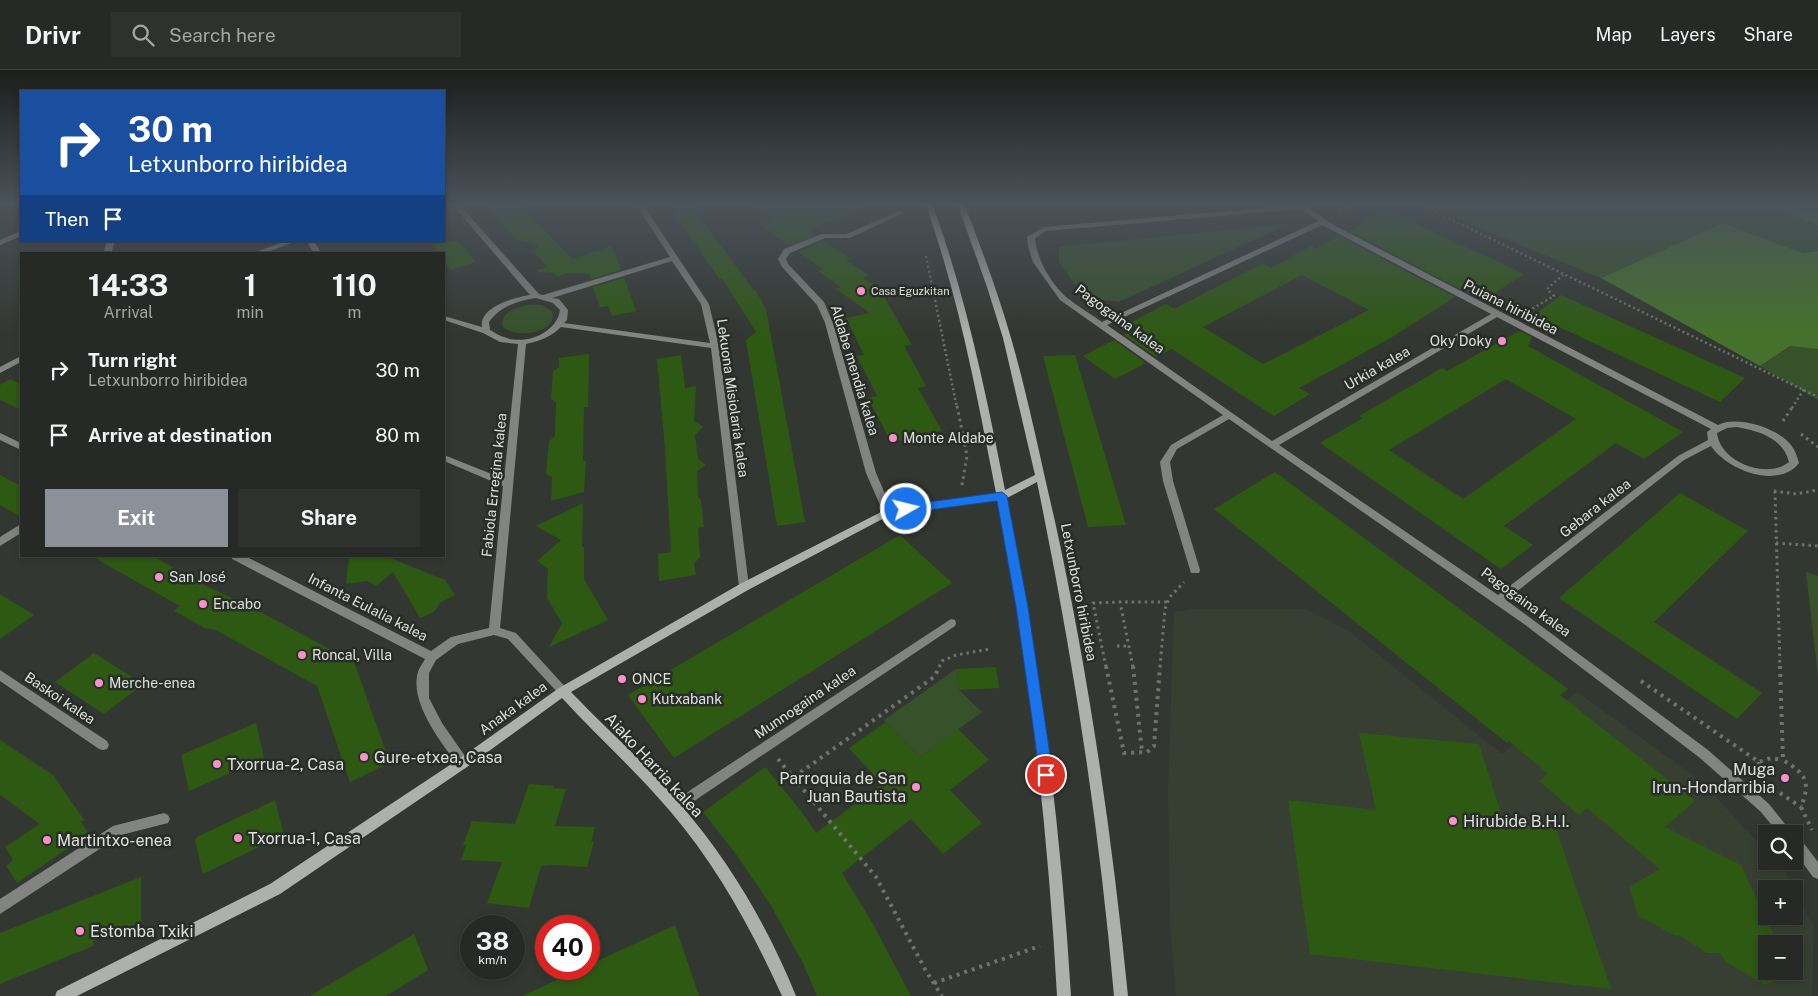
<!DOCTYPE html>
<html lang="en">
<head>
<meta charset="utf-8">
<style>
  :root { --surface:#262925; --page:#2e312d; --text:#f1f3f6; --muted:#a4a6a7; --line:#424542; --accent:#8c9099 }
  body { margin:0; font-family:"Public Sans",sans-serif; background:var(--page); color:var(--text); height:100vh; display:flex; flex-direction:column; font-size:19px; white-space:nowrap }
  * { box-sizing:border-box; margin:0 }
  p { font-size:16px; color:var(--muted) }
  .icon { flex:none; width:28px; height:28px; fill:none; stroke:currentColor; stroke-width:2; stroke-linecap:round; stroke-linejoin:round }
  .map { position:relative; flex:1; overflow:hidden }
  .sheet { position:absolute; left:20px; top:182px; width:425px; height:305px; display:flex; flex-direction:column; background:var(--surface); border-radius:0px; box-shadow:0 2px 8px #0003,0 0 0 1px var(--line) }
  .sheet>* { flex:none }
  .top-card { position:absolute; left:20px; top:20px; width:425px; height:152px; border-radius:0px; box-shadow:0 2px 8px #0003,0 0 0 1px var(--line); background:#1a4fa0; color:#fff; overflow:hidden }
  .fabs { position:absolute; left:1758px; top:755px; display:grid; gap:10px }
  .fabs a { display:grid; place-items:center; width:45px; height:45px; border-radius:0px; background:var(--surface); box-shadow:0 2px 8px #0003,0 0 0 1px var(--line); font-size:25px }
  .speed { position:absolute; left:460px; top:845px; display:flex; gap:10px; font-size:25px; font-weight:700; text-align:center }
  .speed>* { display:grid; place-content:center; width:65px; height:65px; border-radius:50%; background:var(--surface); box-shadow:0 2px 8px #0003,0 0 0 1px var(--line); line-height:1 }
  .speed small { font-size:12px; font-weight:400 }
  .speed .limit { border:8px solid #d22; background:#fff; color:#111 }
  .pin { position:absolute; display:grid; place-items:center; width:42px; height:42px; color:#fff; margin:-21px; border:2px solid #fff; border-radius:50%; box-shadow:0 1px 5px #0007 }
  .me { position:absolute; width:55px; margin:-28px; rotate:82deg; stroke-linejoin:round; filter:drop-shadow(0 0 4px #0008) }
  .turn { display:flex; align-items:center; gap:18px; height:105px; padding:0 25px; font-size:22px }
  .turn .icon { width:65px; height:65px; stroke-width:2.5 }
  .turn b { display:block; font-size:35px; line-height:42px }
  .then { display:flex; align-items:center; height:48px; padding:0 25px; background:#0003; gap:10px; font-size:19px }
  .eta { display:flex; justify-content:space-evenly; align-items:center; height:85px; text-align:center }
  .eta b { font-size:30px; font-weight:700; line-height:35px }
  .cta { display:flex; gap:10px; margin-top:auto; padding:10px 25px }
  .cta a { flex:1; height:58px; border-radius:0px; background:var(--accent); color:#fff; font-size:20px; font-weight:700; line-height:58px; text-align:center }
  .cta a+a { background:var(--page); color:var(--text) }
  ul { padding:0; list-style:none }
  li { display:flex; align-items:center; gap:15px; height:65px; padding:0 25px }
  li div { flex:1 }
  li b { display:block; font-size:19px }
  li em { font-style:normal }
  header { display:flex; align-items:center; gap:30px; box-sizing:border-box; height:70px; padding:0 25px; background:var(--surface); border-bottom:1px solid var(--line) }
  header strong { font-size:24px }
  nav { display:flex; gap:28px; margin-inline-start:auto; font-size:18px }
  .search { width:350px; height:45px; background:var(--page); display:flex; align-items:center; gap:12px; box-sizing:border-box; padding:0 18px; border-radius:0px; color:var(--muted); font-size:19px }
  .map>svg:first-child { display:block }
</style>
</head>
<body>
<header>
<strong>Drivr</strong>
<div class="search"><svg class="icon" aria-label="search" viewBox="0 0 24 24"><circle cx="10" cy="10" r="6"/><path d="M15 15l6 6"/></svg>Search here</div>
<nav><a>Map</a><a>Layers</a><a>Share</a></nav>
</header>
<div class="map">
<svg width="1818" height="926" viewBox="0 0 1818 926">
  <rect width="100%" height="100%" fill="#333731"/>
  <!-- built -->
  <path fill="#373f33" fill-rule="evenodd" d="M1193,539H1306L1349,561L1502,684L1577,622L1701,711L1766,781V791H1776L1785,801L1814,857L1812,926H1176L1170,852L1168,721L1174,542ZM1766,819H1794V846H1766ZM1766,874H1794V901H1766Z"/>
  <!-- green -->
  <path fill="#37512b" d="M1425,133H1786L1783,140L1818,156V181L1803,183L1723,153L1601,208L1435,140Z
    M1288,154L1119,232L1097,229L1074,213L1059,193V177Z
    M542,235L552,241C559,263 516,269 503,257C499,237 529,234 542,235Z
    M1790,276L1818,279V330L1760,296Z
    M1806,502L1818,506V607Z
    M956,599L959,620L982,642L920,687L884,650Z"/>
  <!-- forest -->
  <path fill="#45712d" d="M1786,133H1818V156L1783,140Z
    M1723,153L1803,183L1818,181V279L1790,276L1760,296L1601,208Z"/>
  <!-- building -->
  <path fill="#2e5913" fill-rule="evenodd" d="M482,133H518L572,189L612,176L621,200L591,209L589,204L567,203L557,207L553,203L539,202L538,200L548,197L534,182L538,175L517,170Z
    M667,133H690L754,221H756L766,239L805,452L777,456L746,270L756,262L722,208L719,209L711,197Z
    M748,133H871V134L808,160L815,165L789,175L760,155L773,150Z
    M1386,140L1524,204L1490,226L1471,217L1464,221L1349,161Z
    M1339,166L1455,227L1389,269L1299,318L1310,324L1274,346L1172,279L1156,287L1124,265L1139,257L1131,252L1166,234L1174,239L1263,193L1271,198L1311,176L1315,179ZM1302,205L1369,240L1263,294L1203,257Z
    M429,171H458L476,192L451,200L444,191V184H438Z
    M824,171L850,188L846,190L868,205L863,208L879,218L912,275L904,276L926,316L918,318L942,361L891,372L868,328L877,326L857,286L864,285L846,248L870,243L836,219L841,217L818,201L823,199L798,182Z
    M624,208L636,241L612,246L608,236L600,237L593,217Z
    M1561,225L1745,308L1720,332L1542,249L1537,258L1530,255L1541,249L1534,245Z
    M1519,261L1532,267L1528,276L1683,362L1644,389L1616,373L1504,456L1533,475L1501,499L1320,373L1363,348L1359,346L1442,298L1447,301ZM1506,309L1576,349L1463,429L1389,380Z
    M1114,270L1146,293L1115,309L1083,286Z
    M589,284L588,337H584L583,391H586L584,422L551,431L552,407L546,404L549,371L555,366L556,332L551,329L553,301L559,297V288Z
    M681,285L685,318L696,316L694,351L703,357L695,365L698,389L706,395L697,401L698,427L701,430L704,457L698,458L700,488L694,493L696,505L659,511L658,484L671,482L665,378L657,289Z
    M1075,285L1126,455L1088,457L1043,286Z
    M10,309L21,314V340L0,330V315Z
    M1275,402L1568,619L1560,625L1695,731L1665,757L1741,795L1778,874H1766V901H1791L1793,904L1765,915L1726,892L1720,883H1707L1679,865L1676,866L1638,846L1629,817L1660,799L1587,738L1579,745L1539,711L1548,704L1509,671L1507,673L1214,439Z
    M0,405L21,416V447L0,435Z
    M1680,423L1748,461L1654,552L1762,623L1737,649L1559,528Z
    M583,433L582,477H584V509L608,550L549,577L562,553L547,528L548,499L537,491L561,470L536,456Z
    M900,465L952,513L674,688L628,625Z
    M91,486H153L206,516L253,538L354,592L390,693L350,712L317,616L216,560L205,558L174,541L180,536Z
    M349,486H385L445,510L455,525L441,532L434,542L420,548L393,502L376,516L367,511L346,514Z
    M0,524L34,545L0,569Z
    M94,583L143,614L104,644L55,612Z
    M996,597L999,618L959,620L956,599Z
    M886,652L920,687L958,659L989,690L950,720L982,753L943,784L911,749L842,803L873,854L911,926H817L803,893L770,834L736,784L703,742L765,697L801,741L816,763L882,714L849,678Z
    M256,653L264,688L189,721L181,685Z
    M1359,663L1479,674L1504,753L1556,759L1611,919L1310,884L1288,730L1376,740Z
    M0,670L53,705L84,750L81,752L89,764L17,813L6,796L13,790L5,777L40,754L0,725Z
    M529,714L554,716L553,718L566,719L555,756L595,757L591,772H594L587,797L553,795L541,796L529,838L487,833L502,792L461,790L466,775H463L472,751L515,754Z
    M275,730L284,765L203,804L195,770L197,767Z
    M141,807V852L93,871V876L0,914V863Z
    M675,855L699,926H522L581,899H589V895Z
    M414,864L428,900L386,926H310Z"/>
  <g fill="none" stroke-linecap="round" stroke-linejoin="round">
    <!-- path-far2 -->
    <path stroke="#6f736d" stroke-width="2.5" stroke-dasharray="2 3" stroke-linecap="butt" d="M1384,133H1388
      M1417,133L1818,327
      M1339,141L1362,133
      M926,186L957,338
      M1528,241L1554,226L1547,219L1563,205
      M1792,338L1804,319"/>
    <!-- path-far1 -->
    <path stroke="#6f736d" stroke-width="3" stroke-dasharray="2.5 4" stroke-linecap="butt" d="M957,336L967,386L962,415
      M1783,351L1793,336
      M1801,364L1818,377
      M1774,421L1796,424L1818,420
      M1775,421L1780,597
      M1776,473L1818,476
      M1117,576H1130
      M939,597L942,591L956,585L990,579
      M1106,597L1093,533L1120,532
      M1133,597L1120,532H1168
      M1160,597L1165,539L1169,528L1184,512"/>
    <!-- path -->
    <path stroke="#6f736d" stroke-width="4" stroke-dasharray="3 5" stroke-linecap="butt" d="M1106,596L1124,683L1147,682L1154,676L1160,596
      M1133,596L1142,682
      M1780,596L1783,690C1806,704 1811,711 1801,737L1812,760
      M1641,611L1759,692L1771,688L1783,690
      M778,689L876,807L926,901L942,926
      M1759,692L1758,701L1762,708
      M794,707L934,607L940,596
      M1780,723L1801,737
      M934,913L1040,876"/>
    <!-- lane -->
    <path fill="#828481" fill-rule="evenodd" d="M164,743L168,745L170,749L168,753L121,765L0,844V829L113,756Z"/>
    <!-- street -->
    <path fill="#828481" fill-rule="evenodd" d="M451,133H458L539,224L543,225L670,187L635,133H642L709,234L719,276L749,517L748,520H740L739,517L711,278L561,257C551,267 539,271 526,274L500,558L516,563L569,621L567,624L563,626L559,624L508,569L494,565L458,574L436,590L429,603V628L442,653L467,689L469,693L467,697L463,698L459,697C442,673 409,633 418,602C419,598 423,593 425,589L232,489L231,486H245L431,581L451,567L489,558L503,416L444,391V385L504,409L518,274L500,272L483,263L444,250V246L482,257C479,237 515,227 530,225ZM672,191L701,234L710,273L564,253L567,250L568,240L559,229L552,228ZM536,228L553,233L560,240C557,263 525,276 504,267C499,266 494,262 490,260L489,252C501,236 517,231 536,228Z
      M1295,133H1303L1330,153L1718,355C1737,345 1778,358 1791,375C1795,380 1797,386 1799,393C1778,420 1727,400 1711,376L1684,390L1506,530L1708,680L1769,734L1793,764H1779L1761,742L1700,688L1524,554L1229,349L1177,379L1170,392L1173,411L1200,500L1199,503H1191L1163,411L1160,392L1171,375L1223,345L1060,230L1033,192L1028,176L1027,167L1044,157L1297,135ZM1301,139L1318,151L1102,252C1091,244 1077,236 1066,227C1050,212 1037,190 1035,168L1046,161ZM1322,155L1491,244L1272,371L1107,255ZM1497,247L1711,359L1707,362L1708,370L1678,386L1498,525L1279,375ZM1737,357C1759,361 1783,368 1789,392C1767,410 1720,392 1717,363L1727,358Z
      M900,141L906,142L850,168H825L790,183L786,189L788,194L824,232L833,253L876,403L893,442L888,446L883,442L866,403L825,253L817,235L782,197L778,189L784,179L821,164H846Z
      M21,161V166L0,175V170Z
      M107,171H115L111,184H103Z
      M286,171H297L262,184H250Z
      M307,171H314L322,184H314Z
      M21,286V292L0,303V297Z
      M0,363L21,373V380L0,370Z
      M21,454V463L0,476V467Z
      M951,549L955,550L956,553L955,556L700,727L676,744L672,742L670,738L672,734L692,719Z
      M0,600L107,671L109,675L107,679L103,680L99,679L0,611Z
      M1794,765L1799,767L1818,792V809L1813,807L1794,781Z"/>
    <!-- secondary -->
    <path fill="#adb1ab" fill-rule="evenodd" d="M925,133H932C966,226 986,323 1005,420L1035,405L1003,268L987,217L957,133H964C981,178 998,222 1011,268C1028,327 1040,387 1054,447C1089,605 1112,765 1128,926H1114C1099,753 1072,582 1037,412L1007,428C1040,592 1061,758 1071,926H1057C1048,759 1029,594 998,430L890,445L748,520L571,622C607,660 647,694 680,734C729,790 768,857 796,926H782C752,860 717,796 670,741C636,701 597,666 562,628L467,697L280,824L77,926H55L57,921L270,814L459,689L559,618L740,514L885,440L996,423C977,326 959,227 925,133Z"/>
  </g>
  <!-- sky -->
  <linearGradient id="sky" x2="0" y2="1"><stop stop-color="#1c1e1b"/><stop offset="0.51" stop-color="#4a535a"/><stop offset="1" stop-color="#4a535a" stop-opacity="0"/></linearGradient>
  <rect width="1818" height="263" fill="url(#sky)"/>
  <!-- route -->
  <path fill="#1a73e8" stroke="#114b97" d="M1002,422L1007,426L1028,537L1053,705L1051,709L1046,711L1042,709L1040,705L1016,537L997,431L906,443L900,439L906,435Z"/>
  <!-- markers -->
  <g fill="#f890ca" stroke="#292d27" stroke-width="2">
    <circle cx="861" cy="221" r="5"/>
    <circle cx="1502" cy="271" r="5"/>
    <circle cx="893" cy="368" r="5"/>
    <circle cx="159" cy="507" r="5"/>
    <circle cx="203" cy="534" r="5"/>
    <circle cx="302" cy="585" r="5"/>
    <circle cx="622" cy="609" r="5"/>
    <circle cx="99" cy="613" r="5"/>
    <circle cx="642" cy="629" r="5"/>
    <circle cx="364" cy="687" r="5"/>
    <circle cx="217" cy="694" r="5"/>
    <circle cx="1785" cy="708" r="5"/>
    <circle cx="916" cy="717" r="5"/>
    <circle cx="1453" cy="751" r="5"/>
    <circle cx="238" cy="768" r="5"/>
    <circle cx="47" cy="770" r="5"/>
    <circle cx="80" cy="861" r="5"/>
  </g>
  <g text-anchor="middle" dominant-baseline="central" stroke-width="5" stroke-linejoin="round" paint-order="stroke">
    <!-- far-poi labels -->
    <g font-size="11" fill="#dde0db" stroke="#292d27" text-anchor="start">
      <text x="871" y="221">Casa Eguzkitan</text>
    </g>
    <!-- street labels -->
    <g font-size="14" fill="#dde0db" stroke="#292d27">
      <text transform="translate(1511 237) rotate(27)">Puiana hiribidea</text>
      <text transform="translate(1120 249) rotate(36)">Pagogaina kalea</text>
      <text transform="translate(1377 298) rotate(-30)">Urkia kalea</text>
      <text transform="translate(855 300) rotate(73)">Aldabe mendia kalea</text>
      <text transform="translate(733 328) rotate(82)">Lekuona Misiolaria kalea</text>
      <text transform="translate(494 415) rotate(-84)">Fabiola Erregina kalea</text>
      <text transform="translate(1595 438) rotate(-38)">Gebara kalea</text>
      <text transform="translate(1079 522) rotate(79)">Letxunborro hiribidea</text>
      <text transform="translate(1526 532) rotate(36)">Pagogaina kalea</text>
      <text transform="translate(368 537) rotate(27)">Infanta Eulalia kalea</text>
      <text transform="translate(60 628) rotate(34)">Baskoi kalea</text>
      <text transform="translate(805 632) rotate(-34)">Munnogaina kalea</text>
      <text transform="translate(513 638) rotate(-36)">Anaka kalea</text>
    </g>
    <!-- poi labels -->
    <g font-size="14" fill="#dde0db" stroke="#292d27" text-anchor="start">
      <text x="1492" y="271" text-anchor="end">Oky Doky</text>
      <text x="903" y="368">Monte Aldabe</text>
      <text x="169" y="507">San José</text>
      <text x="213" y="534">Encabo</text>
      <text x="312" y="585">Roncal, Villa</text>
      <text x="632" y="609">ONCE</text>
      <text x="109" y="613">Merche-enea</text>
      <text x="652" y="629">Kutxabank</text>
    </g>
    <!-- near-poi labels -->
    <g font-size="16" fill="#dde0db" stroke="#292d27" text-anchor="start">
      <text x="374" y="687">Gure-etxea, Casa</text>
      <text x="227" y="694">Txorrua-2, Casa</text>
      <text x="1775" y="699" text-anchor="end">Muga<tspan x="1775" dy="18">Irun-Hondarribia</tspan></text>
      <text x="906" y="708" text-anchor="end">Parroquia de San<tspan x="906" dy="18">Juan Bautista</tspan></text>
      <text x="1463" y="751">Hirubide B.H.I.</text>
      <text x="248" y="768">Txorrua-1, Casa</text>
      <text x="57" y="770">Martintxo-enea</text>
      <text x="90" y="861">Estomba Txiki</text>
    </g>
    <!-- near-street labels -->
    <g font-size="16" fill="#dde0db" stroke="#292d27">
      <text transform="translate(654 695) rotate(47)">Aiako Harria kalea</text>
    </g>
  </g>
</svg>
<div class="fabs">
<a><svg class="icon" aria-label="search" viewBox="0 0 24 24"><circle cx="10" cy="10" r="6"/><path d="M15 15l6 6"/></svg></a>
<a>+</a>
<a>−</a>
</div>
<div class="speed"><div>38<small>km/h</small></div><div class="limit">40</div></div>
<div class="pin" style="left:1046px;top:705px;background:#d93025"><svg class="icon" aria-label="arrive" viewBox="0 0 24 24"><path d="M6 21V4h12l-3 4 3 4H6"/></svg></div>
<svg class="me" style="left:906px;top:439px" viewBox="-20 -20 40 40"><circle r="17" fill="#1a73e8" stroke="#fff" stroke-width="3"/><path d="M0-11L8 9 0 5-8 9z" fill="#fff"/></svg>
<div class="top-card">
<div class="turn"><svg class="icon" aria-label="right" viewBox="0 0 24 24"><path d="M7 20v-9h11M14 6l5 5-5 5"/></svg><div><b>30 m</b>Letxunborro hiribidea</div></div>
<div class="then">Then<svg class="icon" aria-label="arrive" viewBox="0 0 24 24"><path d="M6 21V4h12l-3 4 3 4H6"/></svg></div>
</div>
<section class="sheet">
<div class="eta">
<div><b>14:33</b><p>Arrival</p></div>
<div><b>1</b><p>min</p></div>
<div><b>110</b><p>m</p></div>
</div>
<ul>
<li><svg class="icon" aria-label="right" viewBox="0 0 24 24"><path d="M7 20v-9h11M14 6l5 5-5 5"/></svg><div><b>Turn right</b><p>Letxunborro hiribidea</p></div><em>30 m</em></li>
<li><svg class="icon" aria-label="arrive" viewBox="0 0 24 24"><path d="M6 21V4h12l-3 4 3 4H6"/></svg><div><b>Arrive at destination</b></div><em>80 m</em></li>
</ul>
<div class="cta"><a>Exit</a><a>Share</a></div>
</section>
</div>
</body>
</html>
